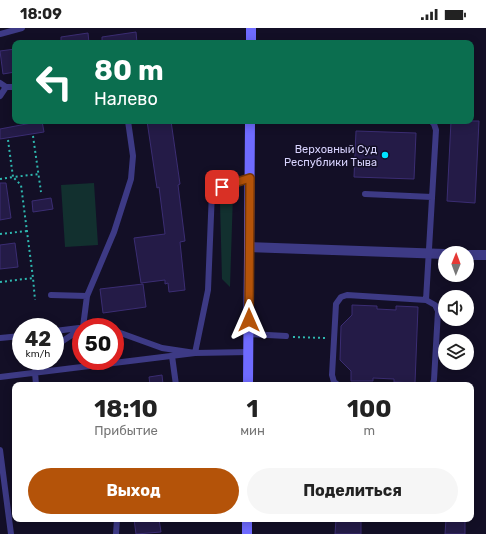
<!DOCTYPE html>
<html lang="ru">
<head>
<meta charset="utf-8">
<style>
  :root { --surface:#fff; --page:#f6f6f6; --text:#222; --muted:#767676; --accent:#b45309 }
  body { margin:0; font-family:Rubik,sans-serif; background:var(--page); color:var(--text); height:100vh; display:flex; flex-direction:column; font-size:15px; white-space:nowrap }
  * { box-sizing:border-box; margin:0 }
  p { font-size:13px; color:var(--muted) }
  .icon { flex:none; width:22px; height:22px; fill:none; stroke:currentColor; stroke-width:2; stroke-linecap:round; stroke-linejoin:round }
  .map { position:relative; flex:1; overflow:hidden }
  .details { position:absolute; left:12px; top:354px; width:462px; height:140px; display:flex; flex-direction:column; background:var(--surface); border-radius:8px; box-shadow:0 2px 10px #0003 }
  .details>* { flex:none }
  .guide { position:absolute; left:12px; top:12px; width:462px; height:84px; border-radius:8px; box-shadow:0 2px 10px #0003; background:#0b6e4f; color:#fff; overflow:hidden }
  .needle { width:26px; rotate:1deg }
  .fabs { position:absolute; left:438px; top:218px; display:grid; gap:8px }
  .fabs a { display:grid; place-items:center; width:36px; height:36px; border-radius:50%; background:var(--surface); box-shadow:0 2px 10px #0003; font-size:20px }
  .speed { position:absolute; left:12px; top:290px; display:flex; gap:8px; font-size:20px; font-weight:700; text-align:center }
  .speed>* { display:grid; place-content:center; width:52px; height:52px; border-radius:50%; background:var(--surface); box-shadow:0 2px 10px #0003; line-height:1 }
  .speed small { font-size:10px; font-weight:400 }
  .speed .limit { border:6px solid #d22; background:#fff; color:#111 }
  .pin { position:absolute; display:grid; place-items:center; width:34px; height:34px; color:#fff; margin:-17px; border-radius:8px; box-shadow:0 2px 6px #0006 }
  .me { position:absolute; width:44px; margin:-22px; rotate:0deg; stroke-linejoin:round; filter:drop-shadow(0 0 3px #0008) }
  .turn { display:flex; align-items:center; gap:14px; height:84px; padding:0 16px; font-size:18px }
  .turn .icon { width:52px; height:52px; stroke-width:2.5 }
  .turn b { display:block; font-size:28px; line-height:34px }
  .eta { display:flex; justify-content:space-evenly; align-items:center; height:68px; text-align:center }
  .eta b { font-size:24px; font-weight:700; line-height:28px }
  .button { display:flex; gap:8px; margin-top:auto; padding:8px 16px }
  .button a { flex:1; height:46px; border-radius:24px; background:var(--accent); color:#fff; font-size:16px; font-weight:700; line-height:46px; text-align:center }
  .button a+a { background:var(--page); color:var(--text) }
  .status { display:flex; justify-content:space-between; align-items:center; height:28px; padding:0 20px; background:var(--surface); direction:ltr }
  .status svg { height:11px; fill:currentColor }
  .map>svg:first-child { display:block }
</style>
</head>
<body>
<div class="status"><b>18:09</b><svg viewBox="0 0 49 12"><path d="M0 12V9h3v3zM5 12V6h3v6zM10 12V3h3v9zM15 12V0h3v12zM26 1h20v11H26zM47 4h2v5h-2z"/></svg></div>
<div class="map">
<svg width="486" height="506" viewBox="0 0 486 506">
  <rect width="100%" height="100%" fill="#130f26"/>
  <!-- green -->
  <path fill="#12302f" d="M94,155L98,217L65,219L61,157Z
    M233,166L230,259L222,251L220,175Z"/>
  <!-- building -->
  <path fill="#241b47" stroke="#3b2d73" d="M136,4L137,15H102V9Z
    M88,5L89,15H61V9Z
    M15,21V44L3,46L0,23Z
    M42,93L44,104L0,111V101Z
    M147,93H171L180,156L178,157L185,213L180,214L185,262L169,264L168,255L165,256V252L141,255L134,210L165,206L159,159L157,160Z
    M451,93H479L475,175L447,173Z
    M356,103L416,105L414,151L354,149Z
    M0,155H6L11,190L0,192Z
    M51,170L53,181L33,184L32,173Z
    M15,215L18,239L0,241V217Z
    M143,256L146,279L103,285L100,261Z
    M352,277L377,278V281L396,282V278L418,279L415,355L394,354V351L373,350V353H351V343L340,332L341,298L352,287Z
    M162,347L163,356L150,357L149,349Z
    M134,491H159L161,504L136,506Z
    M336,491H361V506H335Z
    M446,491H465V506H445Z"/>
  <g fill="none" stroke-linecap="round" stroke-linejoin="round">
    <!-- path -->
    <path stroke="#2fb8b0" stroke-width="2" stroke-dasharray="2 3" stroke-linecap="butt" d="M33,108L41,164
      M8,112L13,149L39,146
      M0,151L13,149L21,157L33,250
      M0,206L27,203
      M0,254L33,250L35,272
      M293,309L325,310"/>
    <!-- lane -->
    <path stroke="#3d3a85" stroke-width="6" d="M0,6L22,0
      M0,55L6,59H15
      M0,68L6,59
      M365,166L432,169
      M51,267L87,268
      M426,272L436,102L434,96L431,93
      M83,299L87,268L114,204L131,151L133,128L128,93
      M55,303L79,300
      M115,303L162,320L195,325L208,262L212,163L250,149
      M249,306L286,308
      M0,310L21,308
      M55,318L81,301
      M172,328L176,357
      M0,349L195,325L249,324
      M36,357L35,344L39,333
      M338,357L334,354L332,347L336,276L341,269L347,267L426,272L435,277L438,283L434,352L432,357
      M0,422L11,506
      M116,506L117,491"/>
    <!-- street -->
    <path stroke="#3d3a85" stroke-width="10" d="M249,219L445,226
      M467,227H486"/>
    <!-- secondary -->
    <path stroke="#6f6bff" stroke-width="10" d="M251,15V0
      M248,357L250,93
      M247,506V491"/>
  </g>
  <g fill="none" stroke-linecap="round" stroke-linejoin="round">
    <!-- route casing -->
    <g stroke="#753606" stroke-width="10">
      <path id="route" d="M222,159L250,150L249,292"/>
    </g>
    <!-- route -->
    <use href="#route" stroke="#b45309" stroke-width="7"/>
  </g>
  <!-- markers -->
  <circle fill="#00e5ff" stroke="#130f26" stroke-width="1.5" cx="385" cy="127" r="4"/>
  <g text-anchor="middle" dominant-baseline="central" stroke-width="3" stroke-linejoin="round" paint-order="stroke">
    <!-- poi labels -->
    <g font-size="11" fill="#d9d4ff" stroke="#130f26" text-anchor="end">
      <text x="377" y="121">Верховный Суд<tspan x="377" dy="13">Республики Тыва</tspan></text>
    </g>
  </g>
</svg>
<div class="fabs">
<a><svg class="needle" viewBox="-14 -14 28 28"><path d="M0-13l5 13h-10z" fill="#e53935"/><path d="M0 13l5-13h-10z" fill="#767676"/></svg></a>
<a><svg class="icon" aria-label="sound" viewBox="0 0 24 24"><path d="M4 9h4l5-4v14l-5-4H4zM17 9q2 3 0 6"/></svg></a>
<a><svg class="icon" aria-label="layers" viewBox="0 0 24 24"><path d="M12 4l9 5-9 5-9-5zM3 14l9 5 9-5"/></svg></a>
</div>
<div class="speed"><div>42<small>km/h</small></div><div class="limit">50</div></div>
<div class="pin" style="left:222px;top:159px;background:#d93025"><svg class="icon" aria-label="arrive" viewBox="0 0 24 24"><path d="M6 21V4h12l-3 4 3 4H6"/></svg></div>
<svg class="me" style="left:249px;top:292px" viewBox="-20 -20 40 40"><path d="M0-17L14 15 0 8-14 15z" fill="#b45309" stroke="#fff" stroke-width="4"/></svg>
<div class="guide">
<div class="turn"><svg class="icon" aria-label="left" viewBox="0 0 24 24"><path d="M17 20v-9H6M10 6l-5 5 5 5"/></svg><div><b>80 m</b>Налево</div></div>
</div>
<section class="details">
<div class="eta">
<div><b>18:10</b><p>Прибытие</p></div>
<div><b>1</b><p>мин</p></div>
<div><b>100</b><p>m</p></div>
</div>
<div class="button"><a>Выход</a><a>Поделиться</a></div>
</section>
</div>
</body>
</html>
